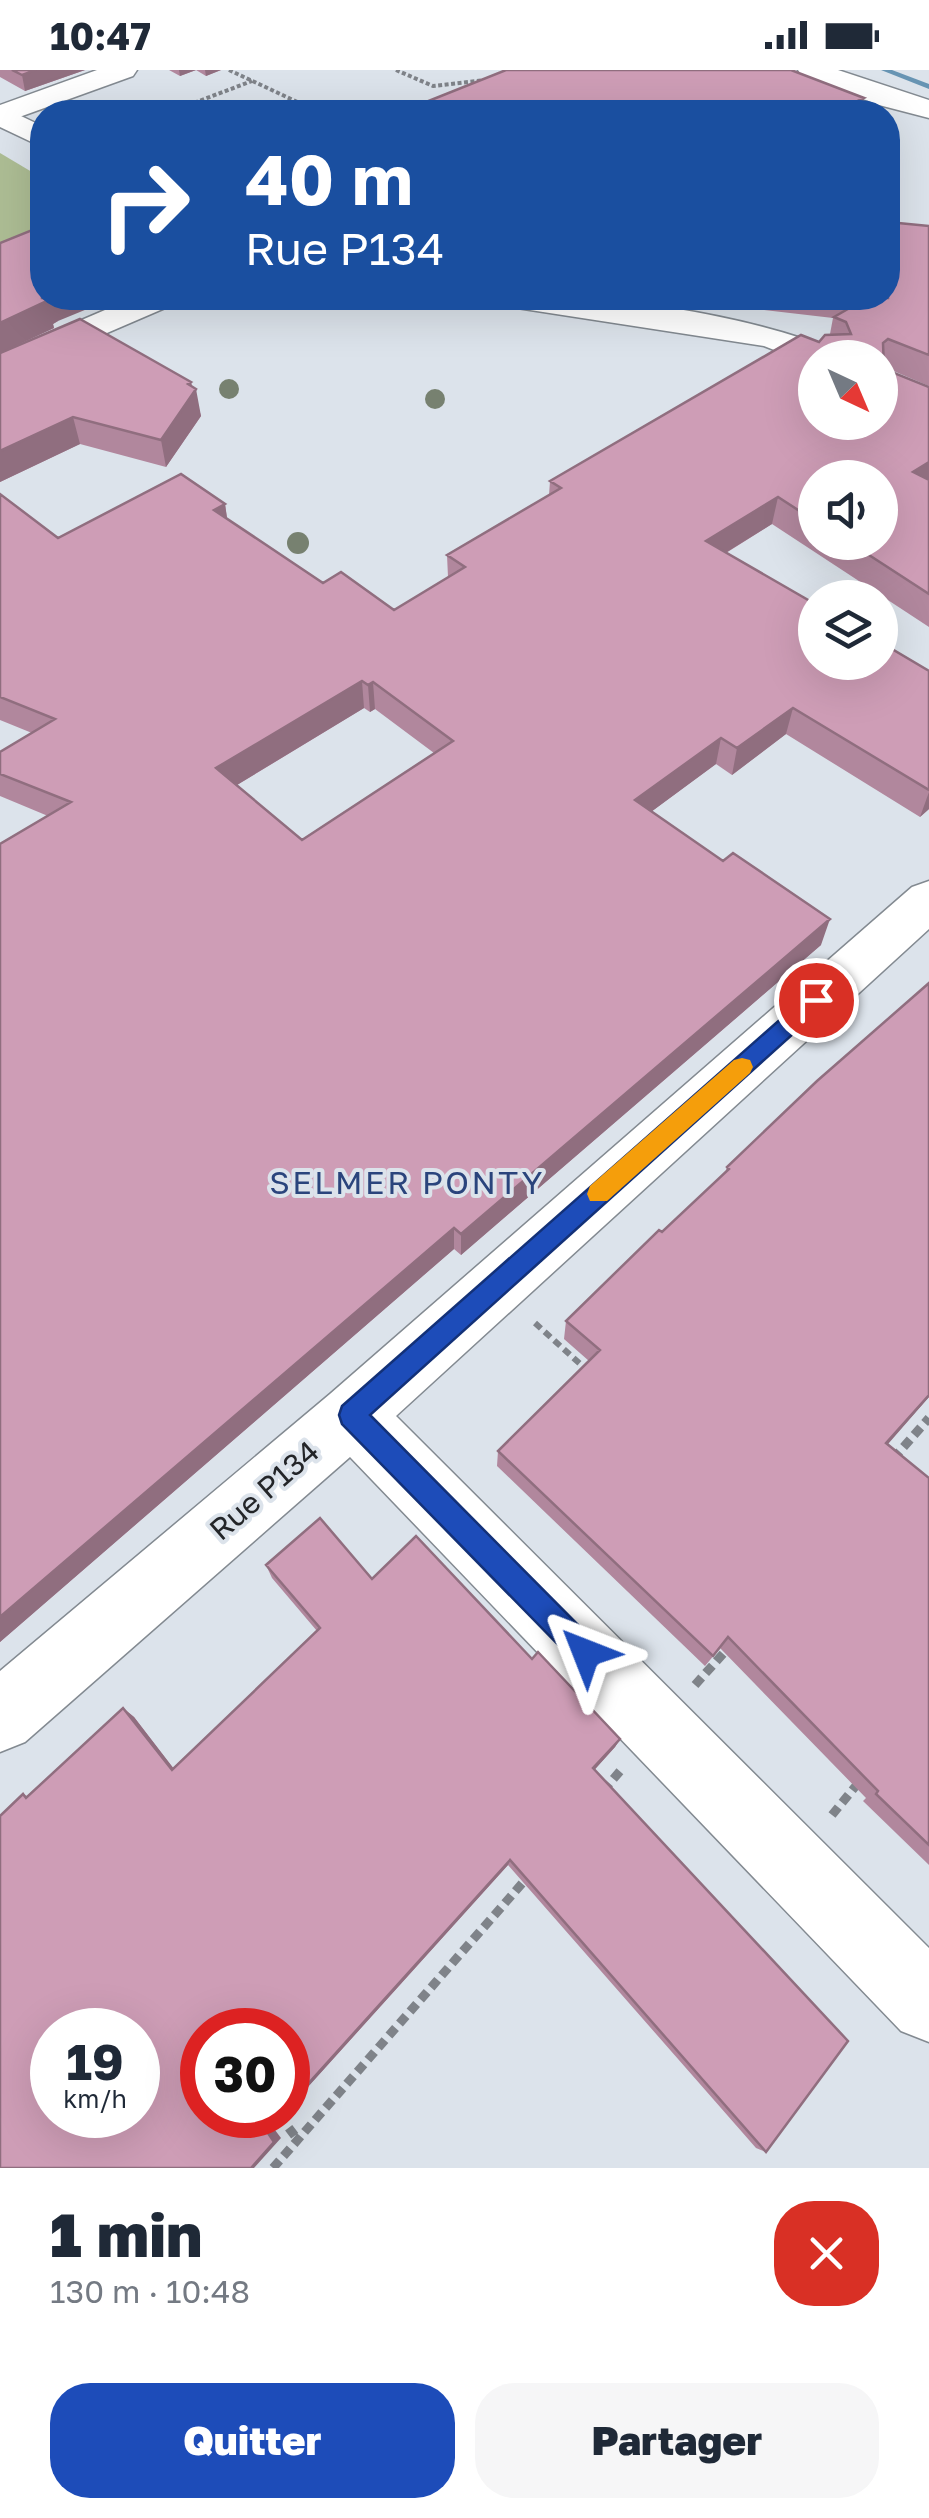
<!DOCTYPE html>
<html lang="fr">
<head>
<meta charset="utf-8">
<style>
  :root { --surface:#fff; --page:#f6f6f7; --text:#1f2937; --muted:#747a83; --accent:#1d4cb9 }
  body { margin:0; font-family:"Golos Text",sans-serif; background:var(--page); color:var(--text); height:100vh; display:flex; flex-direction:column; font-size:38px; white-space:nowrap }
  * { box-sizing:border-box; margin:0 }
  p { font-size:32px; color:var(--muted) }
  .icon { flex:none; width:55px; height:55px; fill:none; stroke:currentColor; stroke-width:2; stroke-linecap:round; stroke-linejoin:round }
  .map { position:relative; height:2098px; overflow:hidden }
  .side { display:flex; flex-direction:column; background:var(--surface); flex:1 }
  .side>* { flex:none }
  .hud { position:absolute; left:30px; top:30px; width:870px; height:210px; border-radius:40px; box-shadow:0 10px 40px #0002; background:#1a4fa0; color:#fff; overflow:hidden }
  .needle { width:65px; rotate:136deg }
  .fabs { position:absolute; left:798px; top:270px; display:grid; gap:20px }
  .fabs a { display:grid; place-items:center; width:100px; height:100px; border-radius:50%; background:var(--surface); box-shadow:0 10px 40px #0002; font-size:50px }
  .speed { position:absolute; left:30px; top:1938px; display:flex; gap:20px; font-size:50px; font-weight:700; text-align:center }
  .speed>* { display:grid; place-content:center; width:130px; height:130px; border-radius:50%; background:var(--surface); box-shadow:0 10px 40px #0002; line-height:1 }
  .speed small { font-size:25px; font-weight:400 }
  .speed .limit { border:15px solid #d22; background:#fff; color:#111 }
  .pin { position:absolute; display:grid; place-items:center; width:85px; height:85px; color:#fff; margin:-42px; border:5px solid #fff; border-radius:50%; box-shadow:0 2px 10px #0007 }
  .me { position:absolute; width:110px; margin:-55px; rotate:315deg; stroke-linejoin:round; filter:drop-shadow(0 0 8px #0008) }
  .turn { display:flex; align-items:center; gap:35px; height:210px; padding:0 50px; font-size:45px }
  .turn .icon { width:130px; height:130px; stroke-width:2.5 }
  .turn b { display:block; font-size:70px; line-height:85px }
  .round { display:grid; place-items:center; flex:none; width:105px; height:105px; border-radius:40px; background:var(--page) }
  .summary { display:flex; align-items:center; justify-content:space-between; height:170px; padding:0 50px }
  h1 { font-size:60px; font-weight:800; line-height:75px }
  .primary-button { display:flex; gap:20px; margin-top:auto; padding:20px 50px }
  .primary-button a { flex:1; height:115px; border-radius:40px; background:var(--accent); color:#fff; font-size:40px; font-weight:800; line-height:115px; text-align:center }
  .primary-button a+a { background:var(--page); color:var(--text) }
  .status { display:flex; justify-content:space-between; align-items:center; height:70px; padding:0 50px; background:var(--surface); direction:ltr }
  .status svg { height:28px; fill:currentColor }
  .map>svg:first-child { display:block }
</style>
</head>
<body>
<div class="status"><b>10:47</b><svg viewBox="0 0 49 12"><path d="M0 12V9h3v3zM5 12V6h3v6zM10 12V3h3v9zM15 12V0h3v12zM26 1h20v11H26zM47 4h2v5h-2z"/></svg></div>
<div class="map">
<svg width="929" height="2098" viewBox="0 0 929 2098">
  <rect width="100%" height="100%" fill="#dce3eb"/>
  <!-- green -->
  <path fill="#adbd94" d="M0,83L42,108V166L0,184Z"/>
  <g fill="none" stroke-linecap="round" stroke-linejoin="round">
    <!-- stream -->
    <path fill="#6794b3" fill-rule="evenodd" d="M881,0H892L929,14V19Z"/>
    <!-- minor casing -->
    <g stroke="#838a91" stroke-width="3">
      <path id="minor" d="M0,36L42,56V77L0,57Z
        M133,228H177L172,235L0,309V285Z
        M500,228C599,221 746,244 837,281L842,288H815V296L764,276L517,238L505,235Z
        M929,811V859L396,1346L929,1878V1972L901,1961L350,1387L25,1672L0,1682V1601L330,1324L912,817Z"/>
    </g>
    <!-- tertiary casing -->
    <g stroke="#838a91" stroke-width="3">
      <path id="tertiary" d="M97,0H137L133,6L0,54V35Z"/>
    </g>
    <!-- secondary casing -->
    <g stroke="#838a91" stroke-width="3">
      <path id="secondary" d="M798,0H838L929,30V48L879,35L802,6Z"/>
    </g>
    <!-- path-far2 -->
    <path stroke="#7f8389" stroke-width="4" stroke-dasharray="4 2.5" stroke-linecap="butt" d="M229,0L308,37L294,42
      M396,0L433,16L486,10
      M170,42L252,11"/>
    <!-- path-far1 -->
    <path stroke="#7f8389" stroke-width="6" stroke-dasharray="8 5" stroke-linecap="butt" d="M535,1253L589,1302"/>
    <!-- path -->
    <path stroke="#7f8389" stroke-width="9" stroke-dasharray="10 6" stroke-linecap="butt" d="M893,1389L929,1348
      M695,1615L730,1576
      M603,1721L621,1700
      M832,1745L859,1712
      M279,2045L298,2070
      M273,2098L526,1809"/>
    <!-- minor -->
    <use href="#minor" fill="#fff" fill-rule="evenodd"/>
    <!-- tertiary -->
    <use href="#tertiary" fill="#fff" fill-rule="evenodd"/>
    <!-- secondary -->
    <use href="#secondary" fill="#fff" fill-rule="evenodd"/>
  </g>
  <!-- trees -->
  <g fill="#778170">
    <circle cx="229" cy="319" r="10"/>
    <circle cx="435" cy="329" r="10"/>
    <circle cx="298" cy="473" r="11"/>
  </g>
  <!-- wall -->
  <path fill="#b1879d" fill-rule="evenodd" d="M0,0H85L25,21L0,7Z
    M169,0H221L206,6L196,0L180,6Z
    M929,156V316L884,297V299L929,317V557L772,454L726,483L929,601V739L920,747L786,664L732,705L716,694L652,741L821,875L461,1185L454,1179L0,1572V774L48,746L0,726V682L32,663L0,650V424L58,468L225,434L227,449L323,513L394,540L448,507L447,485L549,425L550,411L819,272L830,264L833,248L662,228H888ZM815,408L880,472H815ZM364,638L370,642L375,639L434,683L302,770L237,715Z
    M0,173L58,251L53,254L54,258L11,278L191,312L201,346L166,397L80,374L0,412Z
    M929,913V1327L887,1374L929,1408V1795L863,1731L866,1728L720,1578L705,1596L497,1396L498,1381L589,1291L564,1269L566,1251L725,1103L727,1097Z
    M266,1495L372,1509L532,1589L620,1669L615,1677L594,1700L766,2082L756,2078L508,1795L288,2039V1960L272,2056L281,2068L23,1724L27,1726L123,1638L134,1647L173,1698L317,1561L272,1508Z"/>
  <!-- shaded-wall -->
  <path fill="#906e7f" d="M36,0H85L25,21L22,5Z
    M179,0H196L180,6Z
    M205,0H221L206,6Z
    M864,28L861,42H835Z
    M46,228H114L58,251L53,254L54,258L0,283V253Z
    M191,312L193,324L196,319L201,346L166,397L161,370L188,314Z
    M73,347L80,374L0,412V381Z
    M929,392V414L913,402Z
    M778,427L772,454L701,498L706,471Z
    M225,434L229,461L214,440Z
    M362,611L364,638L222,724L216,698Z
    M373,612L375,639L370,642L368,615Z
    M793,638L786,664L732,705L737,678Z
    M721,668L716,694L632,756L635,730Z
    M929,722V739L920,747Z
    M830,849L821,875L461,1185V1164Z
    M454,1158V1179L0,1572V1547Z
    M929,1325V1327L875,1389L886,1373Z
    M123,1638L134,1647L181,1708L172,1700Z
    M620,1669L615,1677L589,1706L593,1698Z
    M510,1790L508,1795L288,2039V2036Z
    M279,2045H282L272,2056L281,2068L254,2098H251L266,2060Z"/>
  <!-- building -->
  <path fill="#ce9db6" stroke="#906e7f" stroke-width="2.5" fill-rule="evenodd" d="M12,0H36L22,5Z
    M506,0H791L864,28L835,42H401Z
    M272,32L293,42H246Z
    M888,152L929,156V285L888,269L883,273L884,299L929,317V392L913,402L929,410V524L849,472H880V408H815V451L778,427L706,471L815,534V592H880V572L929,601V720L793,638L737,678L721,668L635,730L723,791L733,783L830,849L461,1164L454,1158L0,1547V774L71,732L0,704V682L55,649L0,627V424L58,468L181,404L225,434L214,440L323,513L341,502L394,540L465,497L447,485L561,418L550,411L801,265L819,272L825,265L851,264L846,252L834,247L867,228H888ZM815,288H880V352H815ZM362,611L368,615L373,612L453,671L302,770L216,698Z
    M42,156V228H46L44,229L47,231L0,253V173Z
    M80,249L191,312L188,314L196,319L161,370L73,347L0,381V283Z
    M929,913V1325L886,1373L929,1408V1775L876,1724L878,1721L728,1567L713,1586L498,1381L600,1280L566,1251L659,1160L662,1162L729,1099L727,1097L817,1011Z
    M320,1448L372,1509L416,1466L532,1589L538,1582L620,1669L593,1698L848,1971L766,2082L510,1790L288,2036V1960H202V2045H279L266,2060L274,2072L251,2098H0V1746L23,1724L26,1728L123,1638L172,1700L320,1558L266,1495ZM52,1960H138V2045H52Z"/>
  <!-- route -->
  <path fill="#1d4cb9" stroke="#133178" stroke-width="2.5" d="M816,922L827,930L824,936L370,1345L596,1573L600,1583L596,1593L586,1597L576,1593L342,1354L339,1345L342,1336L809,924Z"/>
  <!-- slow -->
  <path fill="#f59e0b" d="M742,988L750,990L753,997L750,1003L607,1131H590L587,1124L590,1116L734,990Z"/>
  <g text-anchor="middle" dominant-baseline="central" stroke-width="8" stroke-linejoin="round" paint-order="stroke">
    <!-- street labels -->
    <g font-size="30" fill="#232528" stroke="#dce3eb">
      <text transform="translate(264 1420) rotate(-41)">Rue P134</text>
    </g>
    <!-- neighbourhood labels -->
    <g font-size="32" letter-spacing="2.5" fill="#2a447c" stroke="#dce3eb">
      <text x="407" y="1112">SELMER PONTY</text>
    </g>
  </g>
</svg>
<div class="fabs">
<a><svg class="needle" viewBox="-14 -14 28 28"><path d="M0-13l5 13h-10z" fill="#e53935"/><path d="M0 13l5-13h-10z" fill="#747a83"/></svg></a>
<a><svg class="icon" aria-label="sound" viewBox="0 0 24 24"><path d="M4 9h4l5-4v14l-5-4H4zM17 9q2 3 0 6"/></svg></a>
<a><svg class="icon" aria-label="layers" viewBox="0 0 24 24"><path d="M12 4l9 5-9 5-9-5zM3 14l9 5 9-5"/></svg></a>
</div>
<div class="speed"><div>19<small>km/h</small></div><div class="limit">30</div></div>
<div class="pin" style="left:816px;top:930px;background:#d93025"><svg class="icon" aria-label="arrive" viewBox="0 0 24 24"><path d="M6 21V4h12l-3 4 3 4H6"/></svg></div>
<svg class="me" style="left:586px;top:1583px" viewBox="-20 -20 40 40"><path d="M0-17L14 15 0 8-14 15z" fill="#1d4cb9" stroke="#fff" stroke-width="4"/></svg>
<div class="hud">
<div class="turn"><svg class="icon" aria-label="right" viewBox="0 0 24 24"><path d="M7 20v-9h11M14 6l5 5-5 5"/></svg><div><b>40 m</b>Rue P134</div></div>
</div>
</div>
<section class="side">
<div class="summary"><div><h1>1 min</h1><p>130 m · 10:48</p></div><a class="round" style="background:#d93025;color:#fff"><svg class="icon" aria-label="close" viewBox="0 0 24 24"><path d="M6 6l12 12M18 6L6 18"/></svg></a></div>
<div class="primary-button"><a>Quitter</a><a>Partager</a></div>
</section>
</body>
</html>
